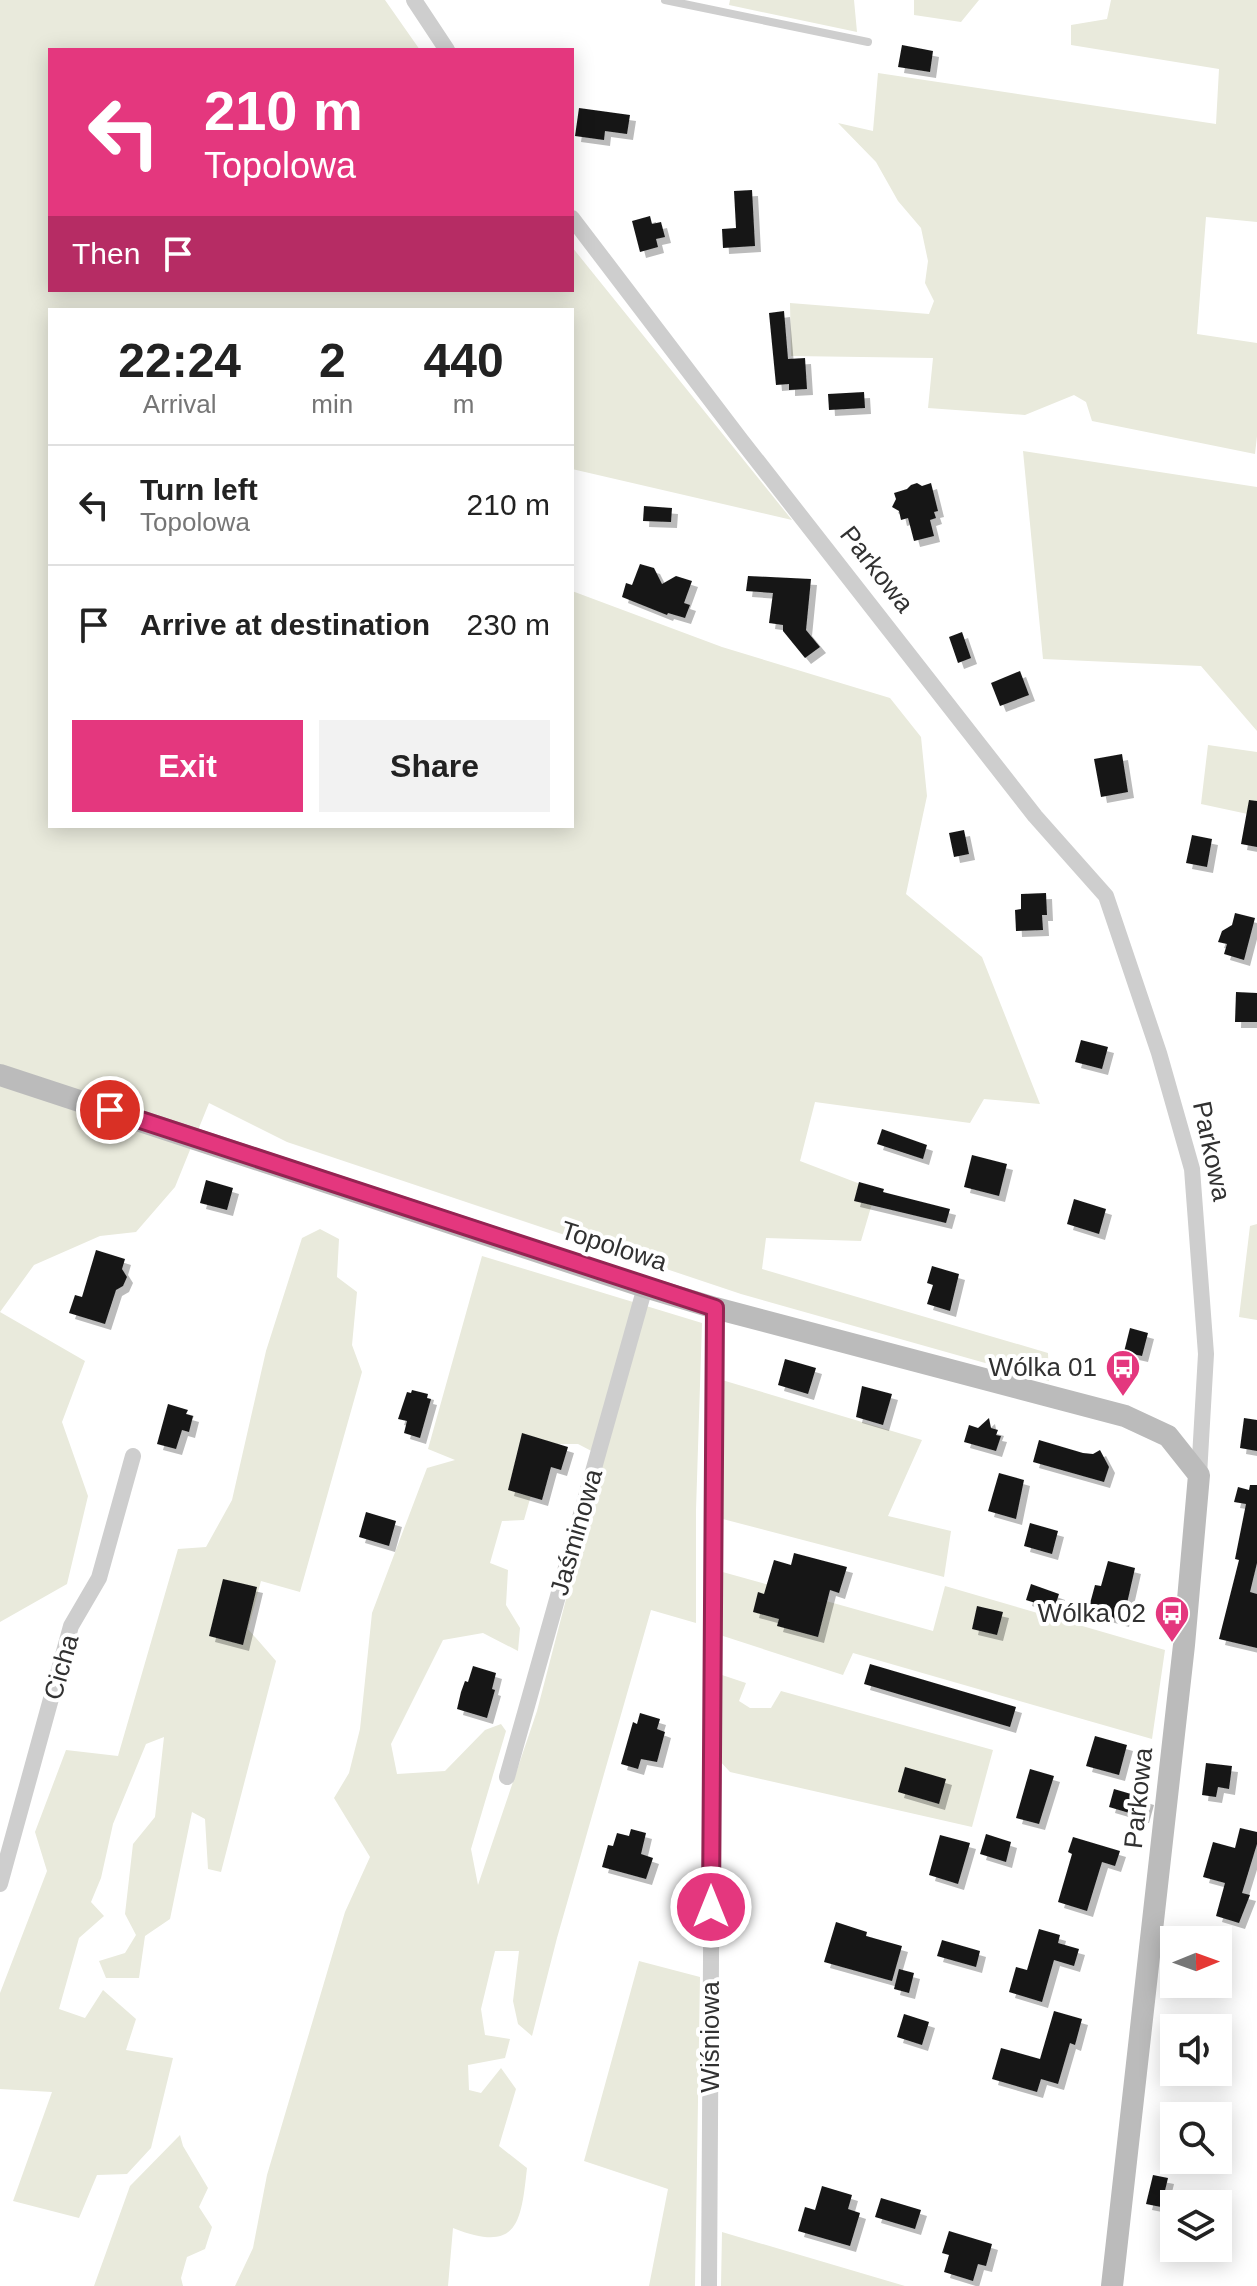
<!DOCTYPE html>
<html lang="en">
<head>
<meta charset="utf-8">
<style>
  :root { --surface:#fff; --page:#f2f2f2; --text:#222; --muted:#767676; --line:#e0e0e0; --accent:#e4377e }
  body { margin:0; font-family:Helvetica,sans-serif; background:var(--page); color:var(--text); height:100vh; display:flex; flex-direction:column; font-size:30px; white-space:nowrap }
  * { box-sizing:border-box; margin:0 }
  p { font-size:26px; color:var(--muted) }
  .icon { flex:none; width:44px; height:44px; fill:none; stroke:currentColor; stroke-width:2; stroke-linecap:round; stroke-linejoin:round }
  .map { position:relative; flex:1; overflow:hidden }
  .sheet { position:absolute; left:48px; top:308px; width:526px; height:520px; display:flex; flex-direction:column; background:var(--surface); border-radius:0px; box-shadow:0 4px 20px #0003 }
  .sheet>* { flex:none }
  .hud { position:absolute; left:48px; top:48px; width:526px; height:244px; border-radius:0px; box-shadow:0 4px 20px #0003; background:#e4377e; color:#fff; overflow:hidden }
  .needle { width:52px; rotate:89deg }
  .tools { position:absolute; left:1160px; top:1926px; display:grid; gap:16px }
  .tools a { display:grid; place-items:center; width:72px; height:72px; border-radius:0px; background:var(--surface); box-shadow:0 4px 20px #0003; font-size:40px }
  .pin { position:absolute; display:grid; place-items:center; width:68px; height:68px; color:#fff; margin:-34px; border:4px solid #fff; border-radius:50%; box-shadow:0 2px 8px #0007 }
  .me { position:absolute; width:88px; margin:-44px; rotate:0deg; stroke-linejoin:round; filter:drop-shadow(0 0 6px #0008) }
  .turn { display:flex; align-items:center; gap:28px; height:168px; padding:0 24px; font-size:36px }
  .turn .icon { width:104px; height:104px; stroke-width:2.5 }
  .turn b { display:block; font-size:56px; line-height:68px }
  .then { display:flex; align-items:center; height:76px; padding:0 24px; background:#0003; gap:16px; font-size:30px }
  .eta { display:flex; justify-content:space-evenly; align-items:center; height:136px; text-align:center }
  .eta b { font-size:48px; font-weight:800; line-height:56px }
  .cta { display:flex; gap:16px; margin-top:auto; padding:16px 24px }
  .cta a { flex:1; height:92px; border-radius:0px; background:var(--accent); color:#fff; font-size:32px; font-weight:800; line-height:92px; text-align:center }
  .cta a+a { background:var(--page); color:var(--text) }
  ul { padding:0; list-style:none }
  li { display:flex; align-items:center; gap:24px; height:120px; padding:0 24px; border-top:2px solid var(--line) }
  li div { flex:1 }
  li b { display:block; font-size:30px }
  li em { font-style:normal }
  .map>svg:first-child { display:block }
</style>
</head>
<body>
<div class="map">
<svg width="1257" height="2286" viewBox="0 0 1257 2286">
  <defs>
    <filter id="shadow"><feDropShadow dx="6" dy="6" stdDeviation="0" flood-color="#0004"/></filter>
  </defs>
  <rect width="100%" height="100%" fill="#fff"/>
  <!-- green -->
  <path fill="#e9eadc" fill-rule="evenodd" d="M0,0H385L420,50H50V290H572V247L792,520L572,469V310H50V826H572V591L722,647L890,698L921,737L927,796L906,894L982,957L1040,1104L984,1099L970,1123L815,1102L800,1161L876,1190L861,1241L766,1238L762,1269L1048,1353L1049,1381L741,1294L287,1142L209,1103L175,1187L136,1232L100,1236L34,1265L0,1312L85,1361L62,1422L88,1496L67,1584L0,1622Z
    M730,0H854L857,32L729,5Z
    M914,0H979L961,22L914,15Z
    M1111,0H1257V222L1206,217L1197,334L1257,343V436L1255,454L1092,421L1086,402L1074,395L1025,415L928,408L933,358L791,356L790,303L929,314L934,301L925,283L928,261L921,228L898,201L876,162L838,123L873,131L878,73L1216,124L1219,69L1071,45V25L1107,19Z
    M1023,451L1257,487V731L1201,666L1043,659Z
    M1208,745L1257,752V816L1201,804Z
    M1257,1224V1320L1239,1317L1250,1226Z
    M320,1229L339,1239L337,1277L357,1292L352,1345L362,1372L300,1592L261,1581L248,1629L276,1661L221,1872L208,1869L205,1819L192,1812L170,1919L145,1936L139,1978H106L99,1961L125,1953L136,1935L125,1914L133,1844L155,1817L164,1737L146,1744L113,1824L101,1878L91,1902L104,1916L79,1938L59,2009L85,2018L103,1990L136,2019L126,2050L173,2058L151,2148L127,2174L97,2175L79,2218L13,2201L52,2092L0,2089V1993L47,1871L35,1832L66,1750L118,1756L178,1549L206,1547L232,1500L266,1351L302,1238Z
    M482,1256L702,1323L696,1510V1623L651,1610L557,1938L532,2036L518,2024L513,2001L519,1951H495L481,2009L485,2035L510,2039L505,2058L468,2065L469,2090L481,2093L501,2068L516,2089L499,2146L527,2168C521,2223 518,2254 453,2228L448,2286H235L253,2248L267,2175L345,1912L370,1857L334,1798L349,1773L360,1729L372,1613L427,1468L455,1460L428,1449ZM559,1444H578L603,1457L537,1711L478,1885L471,1849L506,1731L501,1724L485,1730L445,1771L397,1774L391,1744L443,1640L483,1633L518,1651L520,1628L506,1605L508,1570L490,1563L502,1521L524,1520L543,1453Z
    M722,1380L922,1440L888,1516L951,1531L944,1577L719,1518Z
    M719,1571L933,1631L945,1586L1165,1650L1152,1739L853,1653L843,1675L720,1635Z
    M719,1674L746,1683L739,1701L750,1708H771L781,1691L993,1750L972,1827L730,1772L718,1759Z
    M639,1961L700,1977L695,2286H649L668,2189L584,2161Z
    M180,2135L183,2146L208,2188L199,2207L212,2227L205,2249L187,2257L181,2278L183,2286H94L130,2186Z
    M722,2232L905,2286H721Z"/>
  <!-- building -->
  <path fill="#181818" filter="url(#shadow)" d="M902,45L933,51L930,72L898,67Z
    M579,108L630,115L627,134L605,131L604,140L575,136Z
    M752,190L755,246L723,248L722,229L736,228L734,191Z
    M650,216L652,224L661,222L665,237L656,239L658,247L640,252L632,221Z
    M784,311L788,359L805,358L807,389L789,390V384L776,385L769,313Z
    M864,392L865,408L829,410L828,394Z
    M917,483L922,486L931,483L938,511L934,512L936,518L930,520L934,536L914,541L908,518L901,520L899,511L892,507L896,499L894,493L907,489L911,485Z
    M644,506L672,508L671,522L643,521Z
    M640,564L654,568L662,584L676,576L692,581L684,603L690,605L685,618L668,613L667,615L622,597L626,583L632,585Z
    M748,576L811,579L806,630L820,647L805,658L783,631V625L769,623L773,593L746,591Z
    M962,632L971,658L958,663L949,637Z
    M1020,671L1029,695L1000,706L991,683Z
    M1122,754L1128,792L1101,797L1094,759Z
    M1249,800L1257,801V847L1241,844Z
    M964,830L969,854L954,857L949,833Z
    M1192,835L1212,839L1207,867L1186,863Z
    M1046,893L1047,915H1042L1043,930L1016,931L1015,910L1021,909V894Z
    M1235,913L1255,918L1244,960L1224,954L1227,944L1218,942L1222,931L1232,925Z
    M1236,992L1257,993V1022H1235Z
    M1081,1040L1108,1047L1102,1069L1075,1062Z
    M882,1129L927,1145L923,1159L877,1144Z
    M972,1155L1007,1164L999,1196L964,1187Z
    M206,1180L233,1188L227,1210L200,1203Z
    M859,1182L884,1189L883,1192L950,1209L946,1223L854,1201Z
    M1074,1199L1106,1209L1099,1234L1067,1224Z
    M96,1250L125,1259L122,1269L127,1277L123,1286L116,1290L105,1324L69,1313L75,1295L82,1297Z
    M932,1266L959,1274L950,1311L927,1304L933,1285L927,1283Z
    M1130,1328L1148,1333L1142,1356L1124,1352Z
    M785,1359L816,1368L808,1394L778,1385Z
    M862,1386L892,1394L883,1425L856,1417Z
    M412,1390L428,1394L427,1398L431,1399L420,1438L404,1433L407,1421L398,1419L407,1392L411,1393Z
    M168,1404L188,1410L186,1414L193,1416L189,1432L182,1430L176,1449L157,1444Z
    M989,1418L991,1428L998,1430L996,1435L1001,1436L996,1451L964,1442L969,1425L978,1428Z
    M1244,1418L1257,1420V1451L1240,1448Z
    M522,1433L568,1447L561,1470L551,1467L542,1500L508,1490Z
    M1039,1440L1083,1453L1093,1454L1100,1450L1109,1467L1104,1482L1033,1462Z
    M999,1473L1024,1480L1016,1519L988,1511Z
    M1250,1485H1257V1563L1250,1592L1257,1594V1648L1219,1639L1239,1560L1235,1559L1246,1504L1234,1502L1238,1487L1249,1490Z
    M366,1512L396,1521L389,1546L359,1537Z
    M1030,1523L1058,1531L1052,1554L1024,1546Z
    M794,1553L847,1567L839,1593L830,1590L818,1637L777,1626L779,1619L753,1612L758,1592L764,1594L774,1560L791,1565Z
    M1108,1561L1135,1568L1123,1621L1088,1611L1095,1585L1101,1586Z
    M223,1579L257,1587L243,1645L209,1636Z
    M1031,1584L1059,1594L1054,1609L1026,1600Z
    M977,1606L1003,1612L997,1635L972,1629Z
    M870,1664L1016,1707L1010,1727L864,1684Z
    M473,1666L496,1673L492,1689L495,1690L487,1718L457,1709L461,1692L465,1681L468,1682Z
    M640,1713L660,1719L657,1729L665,1732L657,1762L641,1759L638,1769L621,1764L633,1722L637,1724Z
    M1095,1736L1127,1745L1119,1775L1086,1766Z
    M1206,1763L1232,1766L1229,1789L1218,1787L1216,1797L1202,1795Z
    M905,1767L946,1779L939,1804L898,1792Z
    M1030,1769L1054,1776L1039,1824L1016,1818Z
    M1114,1789L1148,1799L1143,1817L1109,1807Z
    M1240,1828L1257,1832V1844L1242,1893L1250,1895L1239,1923L1216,1916L1225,1883L1203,1877L1213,1842L1235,1848Z
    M631,1829L646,1833L641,1854L653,1858L646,1879L602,1867L608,1845L613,1846L617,1833L629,1836Z
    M986,1834L1011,1842L1006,1862L980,1854Z
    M940,1835L970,1843L958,1884L929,1875Z
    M1073,1837L1120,1851L1115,1866L1102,1862L1087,1911L1058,1902L1072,1854L1068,1852Z
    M836,1922L867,1932L866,1936L902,1946L892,1981L824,1962Z
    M1039,1929L1060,1935L1058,1943L1079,1949L1074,1966L1054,1960L1042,2002L1009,1992L1016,1967L1027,1970Z
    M942,1940L980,1951L976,1967L937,1956Z
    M899,1969L914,1973L909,1993L894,1989Z
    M1054,2011L1082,2019L1075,2045L1070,2043L1058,2084L1041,2079L1037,2092L992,2079L1001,2048L1040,2059Z
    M904,2014L929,2022L922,2045L897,2037Z
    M1153,2175L1168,2178L1161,2207L1146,2204Z
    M822,2186L852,2195L848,2209L860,2213L850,2246L798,2231L805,2207L815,2210Z
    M881,2198L921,2210L915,2229L875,2217Z
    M949,2231L992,2244L986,2266L978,2264L973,2281L944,2272L949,2255L942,2253Z"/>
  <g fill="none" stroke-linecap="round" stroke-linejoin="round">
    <!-- lane -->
    <path stroke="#cecece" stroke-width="8" d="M665,0L868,42"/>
    <!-- street -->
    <path stroke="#cecece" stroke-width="16" d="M414,0L447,50
      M572,218L741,440L1035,816L1106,896L1159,1053L1192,1169L1206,1354L1199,1475
      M507,1777L645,1287
      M0,1884L71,1626L99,1578L133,1456
      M709,2286L715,1308"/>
    <!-- secondary -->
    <path stroke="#bbb" stroke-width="22" d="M0,1075L645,1287L715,1308L1125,1416L1168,1436L1199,1475L1184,1645L1112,2286"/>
  </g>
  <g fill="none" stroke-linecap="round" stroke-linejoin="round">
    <!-- route casing -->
    <g stroke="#942452" stroke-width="20">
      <path id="route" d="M110,1110L715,1308L711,1907"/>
    </g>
    <!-- route -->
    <use href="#route" stroke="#e4377e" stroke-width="14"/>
  </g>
  <!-- icons -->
  <defs>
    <g id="bus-pin" transform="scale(1.8)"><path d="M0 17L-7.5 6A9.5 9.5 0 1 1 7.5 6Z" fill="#e4377e" stroke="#fff"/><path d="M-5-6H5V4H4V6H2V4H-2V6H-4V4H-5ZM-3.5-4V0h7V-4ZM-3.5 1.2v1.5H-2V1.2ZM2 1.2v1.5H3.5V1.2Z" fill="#fff"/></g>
  </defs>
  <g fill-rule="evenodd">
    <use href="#bus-pin" x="1123" y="1367"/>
    <use href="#bus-pin" x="1172" y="1613"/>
  </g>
  <g text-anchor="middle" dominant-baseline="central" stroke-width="8" stroke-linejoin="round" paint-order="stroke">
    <!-- street labels -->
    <g font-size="26" fill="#313131" stroke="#fff">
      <text transform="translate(877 569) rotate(52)">Parkowa</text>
      <text transform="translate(1212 1151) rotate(78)">Parkowa</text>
      <text transform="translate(614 1246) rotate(18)">Topolowa</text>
      <text transform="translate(576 1532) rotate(-74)">Jaśminowa</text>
      <text transform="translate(61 1667) rotate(-74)">Cicha</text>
      <text transform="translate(1138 1798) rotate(-84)">Parkowa</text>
      <text transform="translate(710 2037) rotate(-90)">Wiśniowa</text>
    </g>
    <!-- poi labels -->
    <g font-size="26" fill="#313131" stroke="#fff" text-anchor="end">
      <text x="1097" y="1367">Wólka 01</text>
      <text x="1146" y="1613">Wólka 02</text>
    </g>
  </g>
</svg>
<div class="tools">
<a><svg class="needle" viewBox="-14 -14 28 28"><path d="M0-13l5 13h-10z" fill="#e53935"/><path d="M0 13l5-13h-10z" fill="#767676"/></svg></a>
<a><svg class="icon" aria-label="sound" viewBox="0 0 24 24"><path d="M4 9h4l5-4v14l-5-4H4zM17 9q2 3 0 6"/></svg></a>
<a><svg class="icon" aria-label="search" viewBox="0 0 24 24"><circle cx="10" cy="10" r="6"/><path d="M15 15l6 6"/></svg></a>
<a><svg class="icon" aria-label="layers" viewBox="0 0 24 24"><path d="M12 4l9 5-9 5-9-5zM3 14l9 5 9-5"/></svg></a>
</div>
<div class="pin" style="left:110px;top:1110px;background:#d93025"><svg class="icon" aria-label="arrive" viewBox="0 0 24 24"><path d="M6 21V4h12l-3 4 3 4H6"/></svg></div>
<svg class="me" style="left:711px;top:1907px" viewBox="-20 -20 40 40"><circle r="17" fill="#e4377e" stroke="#fff" stroke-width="3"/><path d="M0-11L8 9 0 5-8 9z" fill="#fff"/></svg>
<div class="hud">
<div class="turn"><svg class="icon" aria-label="left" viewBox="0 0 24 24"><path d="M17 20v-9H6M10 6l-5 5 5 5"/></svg><div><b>210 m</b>Topolowa</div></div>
<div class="then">Then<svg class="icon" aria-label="arrive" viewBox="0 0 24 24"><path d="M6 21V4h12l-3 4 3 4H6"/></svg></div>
</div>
<section class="sheet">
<div class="eta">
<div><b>22:24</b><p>Arrival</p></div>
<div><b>2</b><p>min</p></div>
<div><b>440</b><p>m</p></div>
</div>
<ul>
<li><svg class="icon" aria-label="left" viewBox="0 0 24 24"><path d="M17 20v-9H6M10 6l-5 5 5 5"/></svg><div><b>Turn left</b><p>Topolowa</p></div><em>210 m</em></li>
<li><svg class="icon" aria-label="arrive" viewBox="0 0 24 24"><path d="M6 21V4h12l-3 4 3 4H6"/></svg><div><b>Arrive at destination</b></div><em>230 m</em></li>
</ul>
<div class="cta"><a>Exit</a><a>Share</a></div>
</section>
</div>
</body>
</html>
